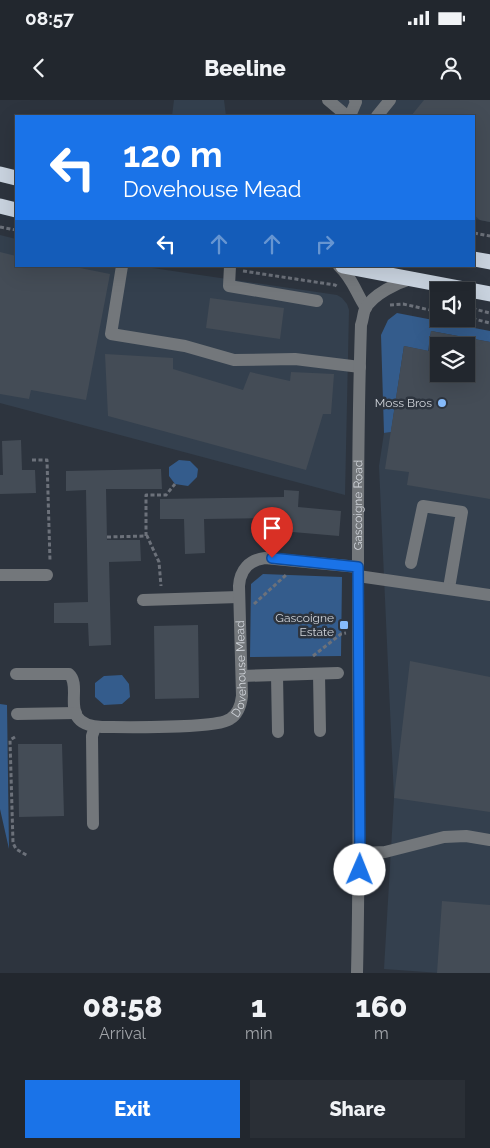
<!DOCTYPE html>
<html lang="en">
<head>
<meta charset="utf-8">
<style>
  :root { --surface:#22272e; --page:#2a2f36; --text:#f1f3f6; --muted:#a2a5aa; --line:#3f444a; --accent:#1a73e8 }
  body { margin:0; font-family:Raleway,sans-serif; background:var(--page); color:var(--text); height:100vh; display:flex; flex-direction:column; font-size:19px; white-space:nowrap }
  * { box-sizing:border-box; margin:0 }
  p { font-size:16px; color:var(--muted) }
  .icon { flex:none; width:28px; height:28px; fill:none; stroke:currentColor; stroke-width:2; stroke-linecap:round; stroke-linejoin:round }
  .map { position:relative; height:873px; overflow:hidden }
  .side { display:flex; flex-direction:column; background:var(--surface); flex:1 }
  .side>* { flex:none }
  .banner { position:absolute; left:15px; top:15px; width:460px; height:152px; border-radius:0px; box-shadow:0 5px 20px #0002,0 0 0 1px var(--line); background:#1a73e8; color:#fff; overflow:hidden }
  .tools { position:absolute; left:430px; top:182px; display:grid; gap:10px }
  .tools a { display:grid; place-items:center; width:45px; height:45px; border-radius:0px; background:var(--surface); box-shadow:0 5px 20px #0002,0 0 0 1px var(--line); font-size:25px }
  .pin { position:absolute; display:grid; place-items:center; width:42px; height:42px; color:#fff; margin:-51px -21px; border-radius:50% 50% 50% 0; rotate:-45deg; box-shadow:0 0 5px #0007 }
  .pin .icon { rotate:45deg }
  .me { position:absolute; width:55px; margin:-28px; rotate:1deg; stroke-linejoin:round; filter:drop-shadow(0 0 4px #0008) }
  .turn { display:flex; align-items:center; gap:18px; height:105px; padding:0 25px; font-size:22px }
  .turn .icon { width:65px; height:65px; stroke-width:2.5 }
  .turn b { display:block; font-size:35px; line-height:42px }
  .lanes { display:flex; align-items:center; height:48px; padding:0 25px; background:#0003; justify-content:center; gap:25px; direction:ltr }
  .lanes .off { opacity:.35 }
  .eta { display:flex; justify-content:space-evenly; align-items:center; height:85px; text-align:center }
  .eta b { font-size:30px; font-weight:800; line-height:35px }
  .button { display:flex; gap:10px; margin-top:auto; padding:10px 25px }
  .button a { flex:1; height:58px; border-radius:0px; background:var(--accent); color:#fff; font-size:20px; font-weight:800; line-height:58px; text-align:center }
  .button a+a { background:var(--page); color:var(--text) }
  .status { display:flex; justify-content:space-between; align-items:center; height:35px; padding:0 25px; background:var(--surface); direction:ltr }
  .status svg { height:14px; fill:currentColor }
  header { display:flex; justify-content:space-between; align-items:center; height:65px; padding:0 25px; background:var(--surface); font-size:22px; font-weight:800 }
  .map>svg:first-child { display:block }
</style>
</head>
<body>
<div class="status"><b>08:57</b><svg viewBox="0 0 49 12"><path d="M0 12V9h3v3zM5 12V6h3v6zM10 12V3h3v9zM15 12V0h3v12zM26 1h20v11H26zM47 4h2v5h-2z"/></svg></div>
<header><svg class="icon" aria-label="back" viewBox="0 0 24 24"><path d="M15 5l-7 7 7 7"/></svg>Beeline<svg class="icon" aria-label="person" viewBox="0 0 24 24"><circle cx="12" cy="8" r="4"/><path d="M4 21q1-7 8-7t8 7"/></svg></header>
<div class="map">
<svg width="490" height="873" viewBox="0 0 490 873">
  <rect width="100%" height="100%" fill="#2d343e"/>
  <!-- built -->
  <path fill="#34404e" fill-rule="evenodd" d="M174,0H224L226,16H172Z
    M337,0H490V122L474,119V16H344Z
    M0,135L16,139V166H139L337,195L342,198L347,204L349,210L345,395L0,303Z
    M431,231L490,242V873H440L384,869L394,698L379,366L384,333L391,332L404,246ZM439,246H466V274H439Z"/>
  <!-- green -->
  <path fill="#345c8c" d="M397,213L490,231V242L431,231L428,251L404,246L391,332L384,333L381,235L388,220Z
    M179,360L190,361L198,369L197,377L188,386L175,384L169,376V367Z
    M263,474L342,477L341,556L250,557L251,484Z
    M122,575L129,584L130,597L122,604L104,605L95,597V583L104,576Z
    M0,604L7,605L9,749L0,709Z"/>
  <!-- building -->
  <path fill="#444c56" d="M424,0H490V122L480,120L474,115V16H411Z
    M0,152L16,156V166H70L110,174L86,300L31,290L29,299L0,294Z
    M210,198L284,208L280,239L206,228Z
    M431,231L490,242V399L407,385L409,372L385,369L404,246L439,253V274H466V246H429Z
    M105,254L173,258V269L243,290L250,272L290,281L291,272L334,274L331,314H323L306,370L108,316Z
    M21,340L22,370H35L36,393L0,394V375H3L2,341Z
    M161,369L162,389H106L107,440H140L141,461L109,462L111,545L89,546L88,523H54V503L88,502L86,390L66,391V371Z
    M284,390L299,391L298,407L341,411L339,436L281,431L282,418L204,419L205,453L185,454L184,419H160V399L284,397Z
    M198,525L199,598L155,599L154,526Z
    M410,561L490,577V712L394,698Z
    M18,644H62L64,716L19,717Z
    M442,801L490,805V873H437Z"/>
  <g fill="none" stroke-linecap="round" stroke-linejoin="round">
    <!-- path -->
    <path stroke="#6c717a" stroke-width="3" stroke-dasharray="4 2.5" stroke-linecap="butt" d="M0,127L16,130
      M474,133L490,136
      M243,171L335,185L338,187
      M390,205L403,204L439,212
      M466,207L490,213
      M466,217L490,223
      M32,360H47L50,461
      M146,436V395H166L175,384
      M107,437L147,436L159,462L161,486
      M254,504L286,475
      M313,556L341,534L346,533
      M15,637L10,640L13,743L16,749L28,756"/>
    <!-- minor -->
    <g stroke="#73777b" stroke-width="12">
      <path d="M328,0L347,16"/>
      <path d="M350,16L356,2L355,0"/>
      <path d="M377,16L390,0"/>
      <path d="M122,166L111,234L185,246L234,260L295,259L360,267"/>
      <path d="M230,166L229,186L317,201"/>
      <path d="M339,166C353,179 356,193 366,208"/>
      <path d="M411,463L423,406L462,412L449,488"/>
      <path d="M0,475H47"/>
      <path d="M358,476L490,495"/>
      <path d="M143,500L239,497"/>
      <path id="s1" d="M16,574H69C84,587 56,625 102,627C125,627 216,629 230,619C238,614 241,605 242,596L239,486C240,470 249,460 265,458L358,467"/>
      <path d="M319,574L320,631"/>
      <path d="M277,575L278,632"/>
      <path d="M242,576L338,573"/>
      <path d="M17,614L76,613"/>
      <path d="M93,724L92,636L95,627"/>
      <path d="M360,753L385,752L444,737L466,736L490,740"/>
      <path id="s2" d="M357,873C362,657 354,441 361,225C363,220 363,214 365,209C373,194 397,183 413,178"/>
    </g>
    <!-- highway -->
    <path stroke="#c9d3df" stroke-width="15" d="M0,74L16,78
      M0,106L16,110
      M474,159L490,162
      M343,166L490,194"/>
  </g>
  <g fill="none" stroke-linecap="round" stroke-linejoin="round">
    <!-- route casing -->
    <g stroke="#114b97" stroke-width="12">
      <path id="route" d="M272,458L358,467L360,770"/>
    </g>
    <!-- route -->
    <use href="#route" stroke="#1a73e8" stroke-width="9"/>
  </g>
  <!-- markers -->
  <g fill="#86bbfb" stroke="#2d343e" stroke-width="2">
    <circle cx="442" cy="303" r="5"/>
    <rect x="339" y="520" width="10" height="10" rx="2.5"/>
  </g>
  <g text-anchor="middle" dominant-baseline="central" stroke-width="5" stroke-linejoin="round" paint-order="stroke">
    <!-- poi labels -->
    <g font-size="12" fill="#d0d4da" stroke="#2d343e" text-anchor="end">
      <text x="432" y="303">Moss Bros</text>
      <text x="334" y="518">Gascoigne<tspan x="334" dy="14">Estate</tspan></text>
    </g>
    <!-- street labels -->
    <g font-size="12" fill="#d0d4da" stroke="#2d343e">
      <text stroke="none"><textPath href="#s2" startOffset="468">Gascoigne Road</textPath></text>
      <text stroke="none"><textPath href="#s1" startOffset="308">Dovehouse Mead</textPath></text>
    </g>
  </g>
</svg>
<div class="tools">
<a><svg class="icon" aria-label="sound" viewBox="0 0 24 24"><path d="M4 9h4l5-4v14l-5-4H4zM17 9q2 3 0 6"/></svg></a>
<a><svg class="icon" aria-label="layers" viewBox="0 0 24 24"><path d="M12 4l9 5-9 5-9-5zM3 14l9 5 9-5"/></svg></a>
</div>
<div class="pin" style="left:272px;top:458px;background:#d93025"><svg class="icon" aria-label="arrive" viewBox="0 0 24 24"><path d="M6 21V4h12l-3 4 3 4H6"/></svg></div>
<svg class="me" style="left:360px;top:770px" viewBox="-20 -20 40 40"><circle r="19" fill="#fff"/><path d="M0-13L10 11 0 6-10 11z" fill="#1a73e8"/></svg>
<div class="banner">
<div class="turn"><svg class="icon" aria-label="left" viewBox="0 0 24 24"><path d="M17 20v-9H6M10 6l-5 5 5 5"/></svg><div><b>120 m</b>Dovehouse Mead</div></div>
<div class="lanes"><svg class="icon" aria-label="left" viewBox="0 0 24 24"><path d="M17 20v-9H6M10 6l-5 5 5 5"/></svg><svg class="icon off" aria-label="ahead" viewBox="0 0 24 24"><path d="M12 20V5M6 11l6-6 6 6"/></svg><svg class="icon off" aria-label="ahead" viewBox="0 0 24 24"><path d="M12 20V5M6 11l6-6 6 6"/></svg><svg class="icon off" aria-label="right" viewBox="0 0 24 24"><path d="M7 20v-9h11M14 6l5 5-5 5"/></svg></div>
</div>
</div>
<section class="side">
<div class="eta">
<div><b>08:58</b><p>Arrival</p></div>
<div><b>1</b><p>min</p></div>
<div><b>160</b><p>m</p></div>
</div>
<div class="button"><a>Exit</a><a>Share</a></div>
</section>
</body>
</html>
